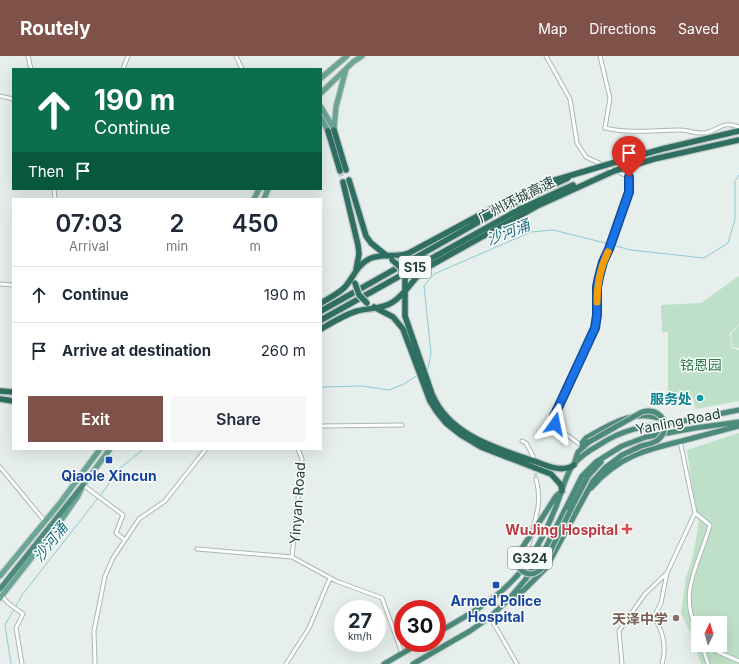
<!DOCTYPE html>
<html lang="en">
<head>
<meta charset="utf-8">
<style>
  :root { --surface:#fff; --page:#f6f6f7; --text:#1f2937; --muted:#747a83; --line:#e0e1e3; --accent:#7f5249 }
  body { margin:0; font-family:Inter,"Noto Sans SC",sans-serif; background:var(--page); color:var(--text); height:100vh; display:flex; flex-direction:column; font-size:15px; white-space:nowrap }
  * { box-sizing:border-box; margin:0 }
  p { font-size:13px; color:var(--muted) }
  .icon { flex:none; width:22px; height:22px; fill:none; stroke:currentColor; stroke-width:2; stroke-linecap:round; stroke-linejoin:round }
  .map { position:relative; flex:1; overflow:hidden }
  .panel { position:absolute; left:12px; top:142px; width:310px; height:252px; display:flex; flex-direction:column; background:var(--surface); border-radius:0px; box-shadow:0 4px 16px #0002 }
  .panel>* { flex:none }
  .banner { position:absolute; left:12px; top:12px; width:310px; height:122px; border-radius:0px; box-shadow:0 4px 16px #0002; background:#0b6e4f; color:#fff; overflow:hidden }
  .needle { width:26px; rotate:5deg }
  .tools { position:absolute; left:691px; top:560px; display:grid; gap:8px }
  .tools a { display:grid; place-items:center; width:36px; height:36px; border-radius:0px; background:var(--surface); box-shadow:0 4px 16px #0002; font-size:20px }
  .speed { position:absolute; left:334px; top:544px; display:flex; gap:8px; font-size:20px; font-weight:700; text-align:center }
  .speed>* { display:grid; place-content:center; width:52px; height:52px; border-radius:50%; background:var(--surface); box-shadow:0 4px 16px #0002; line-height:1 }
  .speed small { font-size:10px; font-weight:400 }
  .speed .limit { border:6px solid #d22; background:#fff; color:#111 }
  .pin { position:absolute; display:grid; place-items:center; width:34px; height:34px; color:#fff; margin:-41px -17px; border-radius:50% 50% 50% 0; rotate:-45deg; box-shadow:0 0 4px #0007 }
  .pin .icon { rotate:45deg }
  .me { position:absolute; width:44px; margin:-22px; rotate:12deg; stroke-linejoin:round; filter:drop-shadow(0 0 3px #0008) }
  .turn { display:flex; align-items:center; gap:14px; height:84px; padding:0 16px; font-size:18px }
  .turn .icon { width:52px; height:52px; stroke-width:2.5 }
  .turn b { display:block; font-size:28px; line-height:34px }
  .then { display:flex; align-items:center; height:38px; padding:0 16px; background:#0003; gap:8px; font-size:15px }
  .eta { display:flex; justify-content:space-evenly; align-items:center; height:68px; text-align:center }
  .eta b { font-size:24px; font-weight:600; line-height:28px }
  .cta { display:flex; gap:8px; margin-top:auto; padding:8px 16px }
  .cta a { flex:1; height:46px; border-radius:0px; background:var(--accent); color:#fff; font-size:16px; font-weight:600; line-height:46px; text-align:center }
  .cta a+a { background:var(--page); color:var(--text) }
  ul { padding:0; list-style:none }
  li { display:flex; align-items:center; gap:12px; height:56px; padding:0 16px; border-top:1px solid var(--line) }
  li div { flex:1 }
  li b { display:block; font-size:15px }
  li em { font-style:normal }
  header { display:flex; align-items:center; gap:24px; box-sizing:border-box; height:56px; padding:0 20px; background:var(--accent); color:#fff }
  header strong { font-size:19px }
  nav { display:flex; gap:22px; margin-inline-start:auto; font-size:14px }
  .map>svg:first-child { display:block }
</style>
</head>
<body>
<header>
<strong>Routely</strong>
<nav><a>Map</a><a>Directions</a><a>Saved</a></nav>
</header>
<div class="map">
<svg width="739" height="608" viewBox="0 0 739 608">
  <rect width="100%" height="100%" fill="#e6efeb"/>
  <!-- green -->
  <path fill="#bfe0c8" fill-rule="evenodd" d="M739,220V268L730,277L731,292L739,294V345L696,353L692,340L668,345V276H662L661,249L701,247Z
    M739,269V292L732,291L731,278Z
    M739,377V608H701L690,576L681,557L686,521L693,500L699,466L695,451L687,394ZM698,567H720V589H698Z"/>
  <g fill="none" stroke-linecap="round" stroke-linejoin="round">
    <!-- stream -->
    <path stroke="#8ec9d4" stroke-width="1" d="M612,189L631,194L704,202L728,187L735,163V125L739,119
      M426,314L428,313L431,297L424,230L434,218L531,176L553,174L609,188
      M321,331L362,330L389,334L404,328L418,319
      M100,440L120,412L144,393
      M11,608L5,569L22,539L98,442"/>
    <!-- minor-tunnel -->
    <path stroke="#bfccc8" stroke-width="3" stroke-dasharray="3 1.5" stroke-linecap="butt" d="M533,404L536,423"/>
    <!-- motorway-tunnel -->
    <path stroke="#bfccc8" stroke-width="5.5" stroke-dasharray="5.5 3" stroke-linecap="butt" d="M340,115L343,126"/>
    <!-- minor casing -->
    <g stroke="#a8b8b2" stroke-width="5">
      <path id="minor" d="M28,0L31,13
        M236,0L242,13
        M546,0L570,43L577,87L586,101L629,121V136L609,193L603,206L599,221L597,259L595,272L554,360C554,375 572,380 581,390
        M600,0L610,42L605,72C630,78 654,74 680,74C687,74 694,77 701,77C717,78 720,63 739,71
        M123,13L128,0
        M0,40L13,43
        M54,133L55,143
        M0,228L13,229
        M321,370L402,369
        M522,385L526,387L533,400
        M0,411L43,463
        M83,429L123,459L116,477L125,484
        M695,457L710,469C699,509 677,536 698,577
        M533,472C538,456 541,441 536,423
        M197,493L292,501L336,525L382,542L402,597
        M292,501L302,403L298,393
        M528,505L526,498L532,478
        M1,539L8,547L23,558L16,572L22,608
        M490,561L517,608
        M702,589L708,608
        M710,589L718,596L739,605
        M95,608L94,575L105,520L113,502L139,463L165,445L206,393
        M286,608L309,572L330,522
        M622,608L619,575L645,538L667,517L695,457L680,385
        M662,608C667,591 663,575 654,561L661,547L667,517"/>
    </g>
    <!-- primary casing -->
    <g stroke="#c2cac8" stroke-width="7">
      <path id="primary" d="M321,22L347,0
        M321,37L353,6L362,0
        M321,51L334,73
        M321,62L328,75
        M334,74L336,51L346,13
        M254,143L259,133
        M264,143L268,133
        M0,520L60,447L100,393
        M0,542L62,463L78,440L83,429L110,393"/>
    </g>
    <!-- trunk casing -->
    <g stroke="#c2cac8" stroke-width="7">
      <path id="trunk" d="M582,392V387L586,382C611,368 634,352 664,364
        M574,408L578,396L589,386
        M591,432C618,401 644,394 682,385C701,380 720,375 739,370
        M570,455L588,420L601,406
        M542,462L556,440L561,436
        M0,533L83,429
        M513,542L524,534L546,512L593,425L606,411L622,399
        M437,577C470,558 502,541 525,510C538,491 549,469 557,448C562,436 565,420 573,409C580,401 590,394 599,389C623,373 644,370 671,367C694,364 716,358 739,354
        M384,608L420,587
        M413,608L470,575L490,561L508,544L525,524L540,503L582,420L596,406L622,390L646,381L695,372L739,366"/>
    </g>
    <!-- motorway casing -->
    <g stroke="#c2cac8" stroke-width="8">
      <path id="motorway" d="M334,74L346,114
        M328,75L340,115
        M616,106L662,93L739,75
        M349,124L366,180L371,187L387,200
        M343,126L358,189L359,198L356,214
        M405,223V260L432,338C451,383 504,394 545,409C555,413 565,415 574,409
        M321,247C329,242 338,238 345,231C353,222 357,209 369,203C382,197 396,202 409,197L502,147
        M374,251L393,261L403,273L430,345L437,356L446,367L461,379L481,391L551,418L561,429L562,435
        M321,255L505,151
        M321,264L520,153L573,129
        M321,273C333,266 344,259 357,255C369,252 383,253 393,246C407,237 414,220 428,211L537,150L614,115
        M0,335L13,336
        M0,343L13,345"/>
    </g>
    <!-- minor -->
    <use href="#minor" stroke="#fff" stroke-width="3"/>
    <!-- primary -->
    <use href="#primary" stroke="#6aa596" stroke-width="5"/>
    <!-- trunk -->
    <use href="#trunk" stroke="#4c8a7c" stroke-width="5"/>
    <!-- motorway -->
    <use href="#motorway" stroke="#2f6f62" stroke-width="5.5"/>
    <!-- trunk-bridge casing -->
    <g stroke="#c2cac8" stroke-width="7" stroke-linecap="butt">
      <path id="trunk-bridge" d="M589,386L642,356C660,350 673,370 659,383C654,388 647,388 641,390C635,393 628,396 622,399
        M542,462L518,498C513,513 529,525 541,513C546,509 548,501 551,494C557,481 564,468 570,455"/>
    </g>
    <!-- motorway-bridge casing -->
    <g stroke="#c2cac8" stroke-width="8" stroke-linecap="butt">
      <path id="motorway-bridge" d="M614,115L654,103L739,84
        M502,147L545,127L616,106
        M505,151L568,122
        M392,204L400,211L405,223
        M355,227L359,239L367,247"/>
    </g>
    <!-- trunk-bridge -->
    <use href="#trunk-bridge" stroke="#4c8a7c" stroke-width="5"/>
    <!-- motorway-bridge -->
    <use href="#motorway-bridge" stroke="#2f6f62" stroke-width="5.5"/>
  </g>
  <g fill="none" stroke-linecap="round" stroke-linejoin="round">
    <!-- route casing -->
    <g stroke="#114b97" stroke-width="10">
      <path id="route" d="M555,368L554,360L557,354L595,272L597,259V231L599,221L603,206L609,193L629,136V121"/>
    </g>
    <!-- route -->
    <use href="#route" stroke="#1a73e8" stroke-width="7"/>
    <!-- slow -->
    <path stroke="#f59e0b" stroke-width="7" d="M597,246C597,228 600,212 608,196"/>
  </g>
  <!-- markers -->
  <circle fill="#0f9aa8" stroke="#f7fbf9" stroke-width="1.5" cx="700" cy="342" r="4"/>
  <g fill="#1a4fb4" stroke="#f7fbf9" stroke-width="1.5">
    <rect x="105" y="400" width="8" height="8" rx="2"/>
    <rect x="492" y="525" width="8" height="8" rx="2"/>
  </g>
  <path fill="#e0444e" stroke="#f7fbf9" stroke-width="1.5" d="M625 467h4v4h4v4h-4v4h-4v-4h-4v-4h4z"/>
  <circle fill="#8d6e63" stroke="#f7fbf9" stroke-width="1.5" cx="676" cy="562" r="4"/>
  <g text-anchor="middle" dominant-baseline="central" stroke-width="3" stroke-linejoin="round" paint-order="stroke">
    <!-- shield labels -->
    <g fill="#f7fbf9" stroke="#637a73" stroke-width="1">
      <rect x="399" y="200" width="32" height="22" rx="3"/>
      <rect x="508" y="491" width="44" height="22" rx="3"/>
    </g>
    <g font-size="13" font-weight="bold" fill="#24423a">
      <text x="415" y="211">S15</text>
      <text x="530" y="502">G324</text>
    </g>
    <!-- street labels -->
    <g font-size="14" fill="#24423a" stroke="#f7fbf9">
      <text transform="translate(516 143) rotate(-27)">广州环城高速</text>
      <text transform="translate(678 365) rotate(-11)">Yanling Road</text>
      <text transform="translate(297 447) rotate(-86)">Yinyan Road</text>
    </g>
    <!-- park labels -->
    <g font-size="14" fill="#2d7a4b" stroke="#f7fbf9">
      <text x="701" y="308">铭恩园</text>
    </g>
    <!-- culture labels -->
    <g font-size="14" font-weight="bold" fill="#0d838f" stroke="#f7fbf9" text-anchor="end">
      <text x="692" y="342">服务处</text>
    </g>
    <!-- transit labels -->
    <g font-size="14" font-weight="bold" fill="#164399" stroke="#f7fbf9">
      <text x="109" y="419">Qiaole Xincun</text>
      <text x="496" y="544">Armed Police<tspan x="496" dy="16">Hospital</tspan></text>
    </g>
    <!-- health labels -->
    <g font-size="14" font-weight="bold" fill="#be3a42" stroke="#f7fbf9" text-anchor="end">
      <text x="618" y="473">WuJing Hospital</text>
    </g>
    <!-- education labels -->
    <g font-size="14" font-weight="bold" fill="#785e54" stroke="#f7fbf9" text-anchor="end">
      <text x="668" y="562">天泽中学</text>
    </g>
    <!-- water labels -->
    <g font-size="15" font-style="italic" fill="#1c6f80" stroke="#f7fbf9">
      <text transform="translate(508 176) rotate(-21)">沙河涌</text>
      <text transform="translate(50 486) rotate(-52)">沙河涌</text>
    </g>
  </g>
</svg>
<div class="tools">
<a><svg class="needle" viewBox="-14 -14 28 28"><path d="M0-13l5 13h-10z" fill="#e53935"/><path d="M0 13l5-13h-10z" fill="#747a83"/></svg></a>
</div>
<div class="speed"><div>27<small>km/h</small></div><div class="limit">30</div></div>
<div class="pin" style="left:629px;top:121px;background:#d93025"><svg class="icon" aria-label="arrive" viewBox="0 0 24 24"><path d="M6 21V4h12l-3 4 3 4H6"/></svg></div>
<svg class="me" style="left:555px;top:368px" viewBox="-20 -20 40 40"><path d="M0-17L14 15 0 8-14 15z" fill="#1a73e8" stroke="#fff" stroke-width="4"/></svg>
<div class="banner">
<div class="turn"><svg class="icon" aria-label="ahead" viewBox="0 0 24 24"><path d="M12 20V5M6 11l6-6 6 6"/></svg><div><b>190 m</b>Continue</div></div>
<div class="then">Then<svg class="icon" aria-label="arrive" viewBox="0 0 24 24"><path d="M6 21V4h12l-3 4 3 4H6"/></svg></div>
</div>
<section class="panel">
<div class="eta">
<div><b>07:03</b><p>Arrival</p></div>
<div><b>2</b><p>min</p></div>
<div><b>450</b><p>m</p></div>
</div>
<ul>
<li><svg class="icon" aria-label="ahead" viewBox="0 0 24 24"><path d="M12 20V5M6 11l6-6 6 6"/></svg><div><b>Continue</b></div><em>190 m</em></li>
<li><svg class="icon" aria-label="arrive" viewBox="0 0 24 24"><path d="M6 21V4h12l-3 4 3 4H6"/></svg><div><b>Arrive at destination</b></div><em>260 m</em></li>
</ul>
<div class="cta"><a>Exit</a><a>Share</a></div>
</section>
</div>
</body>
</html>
